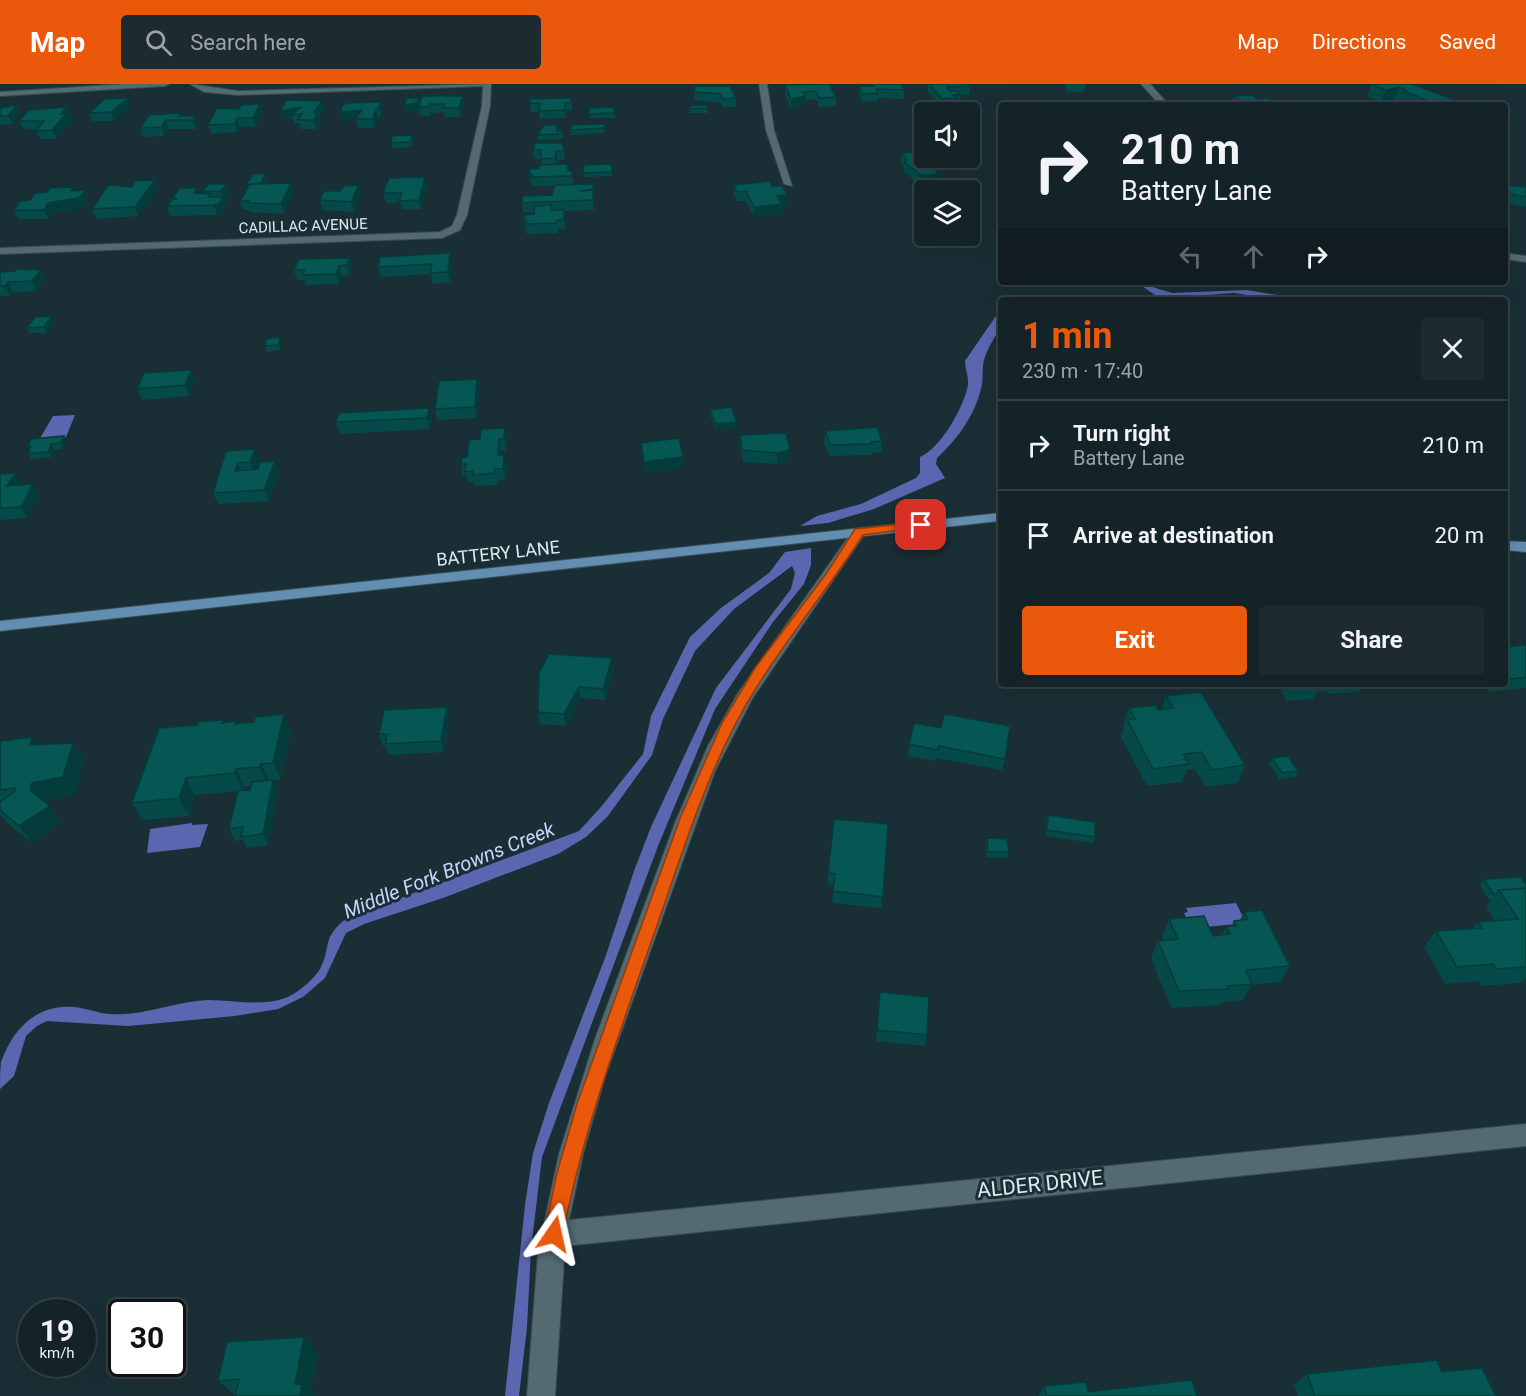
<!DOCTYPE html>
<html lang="en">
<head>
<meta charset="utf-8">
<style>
  :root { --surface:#142328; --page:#1d2b30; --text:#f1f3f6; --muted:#9da4a8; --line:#334045; --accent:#ea580c }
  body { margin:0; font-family:Roboto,sans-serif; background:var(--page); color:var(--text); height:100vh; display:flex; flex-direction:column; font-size:22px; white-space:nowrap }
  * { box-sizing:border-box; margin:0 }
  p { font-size:20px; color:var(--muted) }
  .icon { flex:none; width:33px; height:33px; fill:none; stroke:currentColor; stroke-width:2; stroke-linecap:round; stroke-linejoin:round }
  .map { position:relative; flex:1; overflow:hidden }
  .sheet { position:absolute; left:998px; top:213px; width:510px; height:390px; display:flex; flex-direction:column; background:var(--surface); border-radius:6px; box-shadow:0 6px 24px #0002,0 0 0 2px var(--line) }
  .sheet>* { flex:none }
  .top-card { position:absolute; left:998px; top:18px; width:510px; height:183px; border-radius:6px; box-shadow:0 6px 24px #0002,0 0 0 2px var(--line); background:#142328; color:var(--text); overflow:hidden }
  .buttons { position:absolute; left:914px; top:18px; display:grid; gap:12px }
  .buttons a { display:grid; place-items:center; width:66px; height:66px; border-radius:6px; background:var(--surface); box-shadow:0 6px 24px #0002,0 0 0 2px var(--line); font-size:30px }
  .speed { position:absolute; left:18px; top:1215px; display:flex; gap:12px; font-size:30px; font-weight:700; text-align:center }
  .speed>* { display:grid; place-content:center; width:78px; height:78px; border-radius:50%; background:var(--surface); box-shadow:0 6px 24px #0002,0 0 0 2px var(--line); line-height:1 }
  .speed small { font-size:15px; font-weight:400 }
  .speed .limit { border:3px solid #111; border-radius:9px; background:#fff; color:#111 }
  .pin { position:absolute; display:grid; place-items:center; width:51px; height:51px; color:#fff; margin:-26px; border-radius:12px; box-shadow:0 3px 9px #0006 }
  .me { position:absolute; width:66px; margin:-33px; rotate:11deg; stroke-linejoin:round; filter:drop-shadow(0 0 4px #0008) }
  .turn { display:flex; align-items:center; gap:21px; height:126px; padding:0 24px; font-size:27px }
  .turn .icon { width:78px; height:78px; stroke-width:2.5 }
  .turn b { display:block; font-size:42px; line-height:51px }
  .lanes { display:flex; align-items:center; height:57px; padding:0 24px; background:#0003; justify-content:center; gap:30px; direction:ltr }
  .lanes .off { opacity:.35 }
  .round { display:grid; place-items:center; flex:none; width:63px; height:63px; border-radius:6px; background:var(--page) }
  .headline { display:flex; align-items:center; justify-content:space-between; height:102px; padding:0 24px }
  h1 { font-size:36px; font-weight:700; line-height:45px; color:var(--accent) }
  .action { display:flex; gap:12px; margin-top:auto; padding:12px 24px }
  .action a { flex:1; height:69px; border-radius:6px; background:var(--accent); color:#fff; font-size:24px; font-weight:700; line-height:69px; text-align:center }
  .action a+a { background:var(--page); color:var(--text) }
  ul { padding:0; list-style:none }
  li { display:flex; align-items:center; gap:18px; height:90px; padding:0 24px; border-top:2px solid var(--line) }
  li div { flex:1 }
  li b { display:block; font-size:22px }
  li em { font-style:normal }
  header { display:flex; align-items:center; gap:36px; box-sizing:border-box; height:84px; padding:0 30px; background:var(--accent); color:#fff }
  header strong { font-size:28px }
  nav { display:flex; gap:33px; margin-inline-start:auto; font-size:21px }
  .search { width:420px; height:54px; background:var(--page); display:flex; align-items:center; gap:15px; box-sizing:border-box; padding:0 21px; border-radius:6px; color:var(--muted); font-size:22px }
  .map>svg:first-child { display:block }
</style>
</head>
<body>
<header>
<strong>Map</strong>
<div class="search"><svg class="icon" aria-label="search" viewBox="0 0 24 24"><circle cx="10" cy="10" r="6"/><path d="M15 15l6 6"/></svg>Search here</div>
<nav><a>Map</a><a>Directions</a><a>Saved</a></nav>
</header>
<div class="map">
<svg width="1526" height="1312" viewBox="0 0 1526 1312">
  <rect width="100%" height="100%" fill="#1a2f35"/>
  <!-- water -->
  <path fill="#5a67b0" d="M1136,198L1172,209L1246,206L1308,216H1282L1234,209L1165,214L1155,211Z
    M1000,226C1001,252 993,251 985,273C981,283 984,295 981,305C974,333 958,354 937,374L936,380L945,394L874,425L828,439L800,442L817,432L861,420L916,394L920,389V373C941,364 964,323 968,301C969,293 965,285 965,277Z
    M75,331L66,353L39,356L53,332Z
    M811,464V481L804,500L773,538L715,625L658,762L542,1073L531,1165L527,1243L519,1312H505L525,1121L533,1069L549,1019L605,874L634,787L651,743L716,604L791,505L795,489L792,482L734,525L695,567L663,635L652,671L608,732L586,753L558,770L443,814L364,840L346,849L325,894L303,913L278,925L235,932L128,942L47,937L37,942L26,952L14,992L0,1005C0,997 0,986 1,978C13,945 36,920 74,923C86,924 97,929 109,930C143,933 175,917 208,916C233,916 262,923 285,914C297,910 314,895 320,885C332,862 321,854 347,834L579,747L601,723L643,670L651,632L690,553L721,524L769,489L785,468Z
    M192,739V741L208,740L200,763L147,769L150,745Z
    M1236,819L1246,839L1195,844L1189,840L1184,829L1188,828L1186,824Z"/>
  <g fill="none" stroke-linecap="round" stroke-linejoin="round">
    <!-- minor casing -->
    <g stroke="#374a4f" stroke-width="2">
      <path id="minor" d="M125,0H169L165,2L0,12V8Z
        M190,0L238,7L491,0L490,22L467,131L460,146L442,154L0,170V164L440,148L452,142L457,131L482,22L483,2L238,11L204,8Z
        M759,0H767L774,46L792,102L784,100L766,46Z
        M1141,0H1150L1169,21H1160Z
        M1504,169L1526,172V178L1504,175Z
        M859,444L866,448L752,615L715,687L605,993L583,1070L569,1136L1526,1040V1062L565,1162L555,1312H527L538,1168L559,1070L595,955L675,739L708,662L738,609L854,445Z"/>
    </g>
    <!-- major casing -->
    <g stroke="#374a4f" stroke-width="2">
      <path id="major" d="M1000,429V437L0,547V537Z
        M1504,457L1526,458V468L1504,466Z"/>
    </g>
    <!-- minor -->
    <use href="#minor" fill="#536a71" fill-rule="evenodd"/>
    <!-- major -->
    <use href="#major" fill="#628eb1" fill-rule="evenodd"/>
  </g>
  <!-- wall -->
  <path fill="#054a48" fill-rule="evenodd" d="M829,0L836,13V22L819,23L816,15L806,16L805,21L791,24L785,10V1Z
    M873,0L904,6V15L878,14V17L862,18L859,10V2H873Z
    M928,0H968L970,2L969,11H961L960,20H955V23L941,24L927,7Z
    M1064,0H1086L1084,8H1068Z
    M1371,0H1412L1460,18L1459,21H1403L1400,20V18L1394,16L1381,18L1367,13Z
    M694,2L736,14V23H722L721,19L695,16Z
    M463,12L464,21L461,33H445L444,28L431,29L430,32H420L419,25L418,27L406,29L418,14L420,20Z
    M1234,12L1257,15L1274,19L1273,21H1232L1231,20Z
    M571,14L572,27H566V34L540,35L539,28H531L530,19Z
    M322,17L324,26L319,34L320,37L316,45H301L299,39H294L292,34L284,35L281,27Z
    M380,18L382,27L381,33H378L375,44H358L356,35L342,37Z
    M260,20L263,28L256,42L240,43L237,48L211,50L208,41Z
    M17,21L20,30L12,40L0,41V24Z
    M707,21L708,29H690V22Z
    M67,23L74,38L66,42L56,55H40L36,47L37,46L23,45L19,37Z
    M131,23L114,37H92L89,29Z
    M614,23L615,34H590L589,30Z
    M180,29L181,32H195L198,40L196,45H169L164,52L143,53L140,44Z
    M604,40L605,49L571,51V46Z
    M557,47H563V55L538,56L537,51Z
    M412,51L413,56L412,63L392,64L391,59Z
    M533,66L564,67L565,76H557L556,81L569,87H572L573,100H593L594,116V126L564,127L565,135V145H558L557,149L527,150L526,145H525L524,136L534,130L535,128H523L522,119L552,111L555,102H532V99H530L529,90L542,81L541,75H534Z
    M901,69L938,99L920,101L903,87L904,82L901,79Z
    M612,80V92L584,93L583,89Z
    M425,93L427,102L421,125L402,126L400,118L386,119L383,109Z
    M268,94L265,100L291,99L294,108L284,130L250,128V126H243L240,117L247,105L246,101Z
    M155,96L158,105L138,132L96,135L92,125L132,103Z
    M208,100L229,109L224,116L226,122L222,129L217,131L170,132L167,122L174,115L173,113L204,110L203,108Z
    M359,101L361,111L354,128L322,126L320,116L340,107Z
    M734,101L772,102L787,111V121H782V130L754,132L746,117H737L734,111Z
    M1504,101L1526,103V123L1504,119Z
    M75,106H85L88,115L83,124L52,129L48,135H18L14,126L30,116Z
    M350,174L352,184L349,191L342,192L339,200L306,201L305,196H297L294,186Z
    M452,179L450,198L433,200L431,190L381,193L378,183Z
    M41,186L45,196L36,207L13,208L10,212H0V188Z
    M1422,198H1439L1437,200Z
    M52,232L54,237L46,249H30L27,244Z
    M281,258L280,266L267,268L265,262Z
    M195,297L189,312L142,316L137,305Z
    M479,305L477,334L437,336L435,325Z
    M429,324L432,335L430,345L340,350L336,338Z
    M710,326L737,343L716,346L710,331Z
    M505,344L507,355L506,366L501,367V371L507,382L505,396L497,397V401L475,402L474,398L468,399L466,391L463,392L461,380L480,355Z
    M825,347L882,357L881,368L872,369V371L829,372L824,358Z
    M740,351L790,366V378L777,380L743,378L740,362Z
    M66,358L63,365L54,366L51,373L31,375L28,370L29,366L28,362Z
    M255,365L259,376L256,385H258L275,377L279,388L269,417L218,420L213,409L226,367Z
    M15,389L21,400L20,401L33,400L39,412L27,434L0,436V390Z
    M1526,561V604L1490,608L1483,600H1504V563Z
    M612,574L614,586L605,616L581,614L566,642L540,640L538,628Z
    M1240,600H1363L1359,608L1329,610L1327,607L1317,608L1314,615L1287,617L1277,601L1241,603Z
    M1166,612L1245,681L1238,699L1205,703L1195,685L1187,686L1182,698L1147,702L1121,653L1124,643L1123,641L1129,624L1161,625Z
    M447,623L450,635L444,668L389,671L385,662H383L379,650Z
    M284,630L291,648L281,696L273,697L278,708L268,761L247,764L243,756L235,757L229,745L240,707L195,711L189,732L142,736L132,719L197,641L223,636L224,638L237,640L254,638ZM251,702L250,706L243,707L244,703Z
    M941,644L1005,675L1002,686L936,674V677L908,672L909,660Z
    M0,659L37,661L73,659L84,676L74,711L44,716V717L61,739L32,759L7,739L0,730Z
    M1272,674L1298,687L1295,693L1279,695L1269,680Z
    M1048,731L1095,753L1093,759L1046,752V737Z
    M888,740L881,824L832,819L834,801L828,800V789Z
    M987,754L1009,768L1007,774L987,773L985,760Z
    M1484,795L1526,801V893L1520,899L1482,902L1479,897L1445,900L1424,863L1436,847L1473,844L1478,838L1495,836L1486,823L1492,815L1489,816L1480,801Z
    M1244,828L1290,882L1280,898L1251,901L1243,916L1222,918L1220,921L1171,924L1151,874L1158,857H1164L1162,852L1169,835L1213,852L1222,851L1226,842H1231L1234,837L1240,836Z
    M880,908L927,951L925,962L876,957Z
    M318,1269L311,1308L235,1311L218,1297Z
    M1442,1288L1496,1312H1298L1294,1301L1307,1290Z
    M1044,1302L1088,1308L1197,1312H1038Z"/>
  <!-- shaded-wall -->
  <path fill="#043c3b" d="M1399,3L1394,16L1381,18L1386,6Z
    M463,12L464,21L461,33L459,24Z
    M806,12L805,21L791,24V15Z
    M128,14L131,23L114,37L111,28Z
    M418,14L420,23H419L418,27L406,29L404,21Z
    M322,17L324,26L319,34L320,37L316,45L314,36V29Z
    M380,18L382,27L381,33L379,24Z
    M1460,18L1459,21H1444Z
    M260,20L263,28L256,42L253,34Z
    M17,21L20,30L12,40L8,32Z
    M67,23L74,38L66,42L56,55L52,46L61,30Z
    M302,23V30L291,31L292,34L284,35L281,27Z
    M376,25L378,33L375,44L373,35Z
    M362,26L364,35L342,37L340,28Z
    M195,32L198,40L196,45L193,36Z
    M237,34L240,43L237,48L235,40Z
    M166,36L169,45L164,52L161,43Z
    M556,67L557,76L556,83L555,74Z
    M266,89L268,94L262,104L247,106L246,101Z
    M939,90L938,99L920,101L921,91Z
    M425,93L427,102L421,125L419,116Z
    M155,96L158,105L138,132L135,123Z
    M291,99L294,108L284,130L281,120Z
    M226,100L229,109L224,116L226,122L222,129L217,131L214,121L223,113L221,107Z
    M593,100L594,116V126L593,114L579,107Z
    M359,101L361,111L354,128L351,118Z
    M73,103L77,112L85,106L88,115L83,124L52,129L48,135L44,126L48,119L71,107Z
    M787,111V121H782V130L754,132V123L777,112Z
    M564,126L565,135V145L564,135Z
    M450,169L452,179L450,198L448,188Z
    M350,174L352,184L349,191L347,181Z
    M339,182L342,192L339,200L336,190Z
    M41,186L45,196L36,207L32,197Z
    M8,198L13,208L10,212L5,202Z
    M52,232L54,237L46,249L44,243Z
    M280,253L281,258L280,266L279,261Z
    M191,286L195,297L189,312L185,301Z
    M477,295L479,305L477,334L475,323Z
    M429,324L432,335L430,345L427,334Z
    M737,338V343L716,346V340Z
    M505,344L507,355L506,366L504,355Z
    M64,352L66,358L63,365L60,359Z
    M499,355L501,367L500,382L498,371Z
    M51,360L54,366L51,373L48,368Z
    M255,365L259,376L254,389L250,378Z
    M790,366V378L777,380V369Z
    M504,371L507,382L505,396L503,385Z
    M683,373V384L645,389L644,378Z
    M275,377L279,388L269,417L264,406Z
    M238,379L242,390L235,387Z
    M15,389L21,400L13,413L7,402Z
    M33,400L39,412L27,434L21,423Z
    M612,574L614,586L605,616L603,605Z
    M579,603L581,614L566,642L564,630Z
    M447,623L450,635L444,668L441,657Z
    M284,630L291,648L281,696L273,679Z
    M32,653L43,671L30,661Z
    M73,659L84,676L74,711L44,716L42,723L30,706L32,699Z
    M261,680L269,697L268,701L260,683Z
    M236,685L244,703L243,707L235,689Z
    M186,694L195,711L189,732L179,714Z
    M273,696L278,708L268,761L263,750Z
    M50,722L61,739L32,759L19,742Z
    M304,1253L318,1269L311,1308L315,1312H300L295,1300Z"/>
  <!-- building -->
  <path fill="#065654" stroke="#043c3b" stroke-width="1.5" d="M820,0H829L836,13L819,14L816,7L803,8L806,12L791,15L785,1Z
    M873,0H901L904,6L876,5L878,9L863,10L859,2H874Z
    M929,0H968L970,2L947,3L950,7H957L961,11H953L956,14L942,15Z
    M1371,0H1412L1460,18L1444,21H1424L1419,19L1426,16L1404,7H1407L1399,3L1386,6Z
    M694,2H730L736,14L722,15L721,10L695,8Z
    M1252,11L1257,15L1268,14L1274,19L1263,20L1264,21H1246L1234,12Z
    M422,12H463L459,24H443L445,20H429V23H419Z
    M128,14L111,28L89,29L105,15Z
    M407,14H418L417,19L404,21Z
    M571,14V19H565V26L539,27L540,19H530V15Z
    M286,16L322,17L314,29L318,28L314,36H298L302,30L291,31L302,23L281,27Z
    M380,18L379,24L376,25L373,35H356L362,26L340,28L343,21L348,19Z
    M260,20L253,34H237L235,40L208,41L217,24L239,25L241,21Z
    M17,21L8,32H0V24Z
    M707,21L708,24L690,25V22Z
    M67,23L61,30L70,29L63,33L52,46L36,47L44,37H19L29,26Z
    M614,23V29L589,30V24Z
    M180,29L178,32H195L193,36H166L161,43L140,44L149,31Z
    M604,40L605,44L571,46V41Z
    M544,41H557V47H563L562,50L537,51Z
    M412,51L411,58L391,59L392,52Z
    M535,59H562L564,67H556L555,74L541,75V66H533Z
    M919,68L924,74L939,90L921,91L904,78L907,76L901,69Z
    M568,80V87H572V92L531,93L532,90H529L530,85L539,84V81Z
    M612,80V88L583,89L584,81Z
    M266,89L261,99L246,101L253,90Z
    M425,93L419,116L399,117L402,109H383L389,94Z
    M155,96L135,123L92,125L108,101L132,103L135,97Z
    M770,97L772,102H782L787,111L777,112L782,120L754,123L746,107L737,108L734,101Z
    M291,99L281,120L247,119L249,117H240L250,100Z
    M208,100H226L221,107L203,108Z
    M593,100V105L579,107L593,106V116L522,119L523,112L552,111L555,101Z
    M359,101L351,118L320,116L324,107H340L343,102Z
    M1504,101L1526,103V113L1505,109L1506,111H1504Z
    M73,103L71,107L85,106L79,114L48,119L44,126H14L20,117L30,116L36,109L47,108L50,104Z
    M180,104H198L194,109L210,110L208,113H223L219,120L214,121L167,122L172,115H177L173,113Z
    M552,121L551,126H564V135L557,136L556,139L526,140V135L524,136V131L534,130L535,122Z
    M450,169L448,188L430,189L432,180L378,183L380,173Z
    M350,174L347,181L339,182L336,190L303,191L305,186H294L299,175Z
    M17,185L41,186L32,197L8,198L5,202H0V188L15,187Z
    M52,232L44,243L27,244L35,233Z
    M280,253L279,261L265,262L266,255Z
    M191,286L185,301L137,305L144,289Z
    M477,295L475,323L435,325L439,297Z
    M731,323L737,338L716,340L710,326Z
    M429,324L427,334L336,338L339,329Z
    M877,343L882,357L871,358L872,360L830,361L825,347Z
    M505,344L504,355H499L498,371H504L503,385H495V389L473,391V387L465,388L466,380H461L462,374L467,373L469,356L480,355L481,345Z
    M786,349L790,366L777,369L742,366L740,351Z
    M64,352L60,359L51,360L48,368L28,370L31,362H28L31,355Z
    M679,354L683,373L644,378L641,359Z
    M255,365L250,378L238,379L235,387L258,385L260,378L275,377L264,406L213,409L226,367Z
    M15,389L7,402L33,400L21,423L0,424V390Z
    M1526,561V593L1504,596V563Z
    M549,570L612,574L603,605L579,603L564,630L538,628L539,589Z
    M1201,608L1245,681L1212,686L1202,668L1183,670L1189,680L1153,685L1127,635H1135L1129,624L1156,621L1158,626L1173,624L1166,612Z
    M447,623L441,657L385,660L387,650H379L384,626Z
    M284,630L273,679L261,680L260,683L236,685L235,689L186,694L179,714L132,719L159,644L197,641L198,638L223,636L222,639L236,637L235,640L254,638L255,633Z
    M944,630L1010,642L1005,675L938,662V666L909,660L914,639L941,644Z
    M32,653L30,661L73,659L63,693L32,699L30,706L50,722L19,742L0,726V718L14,708L16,704L0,706V659L1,657Z
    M1288,672L1298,687L1282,689L1272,674Z
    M273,696L263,750L241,753L243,743L229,745L238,707L250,706L252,698Z
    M1048,731L1095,738V753L1047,746Z
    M834,735L888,740L883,813L833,807L835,790L828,789Z
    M987,754L1007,755L1009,768H988Z
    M1521,793L1526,801V804L1499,806L1496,810H1493L1484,795Z
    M1526,804V883L1496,885L1493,880L1457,883L1436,847L1482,844L1478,838L1518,835L1499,806Z
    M1262,826L1290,882L1246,886L1252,900L1227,902L1229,905L1179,907L1158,857L1178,855L1169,835L1204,832L1213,852L1230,850L1226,842H1236L1234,837L1248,835L1244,828Z
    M880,908L929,913L927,951L877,946Z
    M304,1253L295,1300H302L300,1312H235L239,1295L218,1297L227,1258Z
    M1437,1276L1442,1288L1482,1284L1496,1312H1315L1307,1290Z
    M1192,1296L1197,1312H1047L1044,1302L1086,1298L1088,1308Z"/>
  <!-- route -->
  <path fill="#ea580c" stroke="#983908" stroke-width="1.5" d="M921,438L927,441L925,443L863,451C822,515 771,572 736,639C701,706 679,779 654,850C619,950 583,1047 563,1150L561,1157L554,1160L547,1157L544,1150L557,1089L577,1020L681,732L722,639L755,584L826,490L855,445Z"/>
  <g text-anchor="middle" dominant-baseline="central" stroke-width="6" stroke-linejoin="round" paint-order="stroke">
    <!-- far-street labels -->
    <g font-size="15" fill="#ddeaee" stroke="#1a2f35">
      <text transform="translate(303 142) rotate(-2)">CADILLAC AVENUE</text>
    </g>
    <!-- street labels -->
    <g font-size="18" fill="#ddeaee" stroke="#1a2f35">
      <text transform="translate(498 469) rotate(-6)">BATTERY LANE</text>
    </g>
    <!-- water labels -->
    <g font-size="20" font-style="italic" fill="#c8d2fb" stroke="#1a2f35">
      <text transform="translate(449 786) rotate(-22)">Middle Fork Browns Creek</text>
    </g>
    <!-- near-street labels -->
    <g font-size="21" fill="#ddeaee" stroke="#1a2f35">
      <text transform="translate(1040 1100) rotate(-6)">ALDER DRIVE</text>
    </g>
  </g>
</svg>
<div class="buttons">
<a><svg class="icon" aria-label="sound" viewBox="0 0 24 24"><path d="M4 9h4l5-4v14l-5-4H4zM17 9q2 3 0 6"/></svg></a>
<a><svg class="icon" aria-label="layers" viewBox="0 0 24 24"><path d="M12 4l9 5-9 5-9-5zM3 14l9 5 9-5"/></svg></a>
</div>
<div class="speed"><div>19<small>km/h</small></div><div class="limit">30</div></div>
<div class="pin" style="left:921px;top:441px;background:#d93025"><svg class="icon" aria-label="arrive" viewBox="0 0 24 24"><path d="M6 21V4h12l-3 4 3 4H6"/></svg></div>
<svg class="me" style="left:554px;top:1150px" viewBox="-20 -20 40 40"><path d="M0-17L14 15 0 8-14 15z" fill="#ea580c" stroke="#fff" stroke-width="4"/></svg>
<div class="top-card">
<div class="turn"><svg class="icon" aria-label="right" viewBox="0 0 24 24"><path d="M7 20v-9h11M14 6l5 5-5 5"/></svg><div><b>210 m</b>Battery Lane</div></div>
<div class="lanes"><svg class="icon off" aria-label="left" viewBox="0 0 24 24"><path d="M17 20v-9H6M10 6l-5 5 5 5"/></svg><svg class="icon off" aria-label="ahead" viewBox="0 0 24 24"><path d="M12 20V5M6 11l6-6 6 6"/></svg><svg class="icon" aria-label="right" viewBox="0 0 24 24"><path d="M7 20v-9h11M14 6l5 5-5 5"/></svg></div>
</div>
<section class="sheet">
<div class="headline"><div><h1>1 min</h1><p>230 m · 17:40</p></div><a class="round"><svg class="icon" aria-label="close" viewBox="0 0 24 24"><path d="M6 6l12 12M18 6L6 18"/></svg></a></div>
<ul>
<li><svg class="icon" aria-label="right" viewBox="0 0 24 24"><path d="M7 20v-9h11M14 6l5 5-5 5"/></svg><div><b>Turn right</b><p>Battery Lane</p></div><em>210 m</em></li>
<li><svg class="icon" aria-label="arrive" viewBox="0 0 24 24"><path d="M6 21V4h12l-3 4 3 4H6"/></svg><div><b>Arrive at destination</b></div><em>20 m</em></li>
</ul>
<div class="action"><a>Exit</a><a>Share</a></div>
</section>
</div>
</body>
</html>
